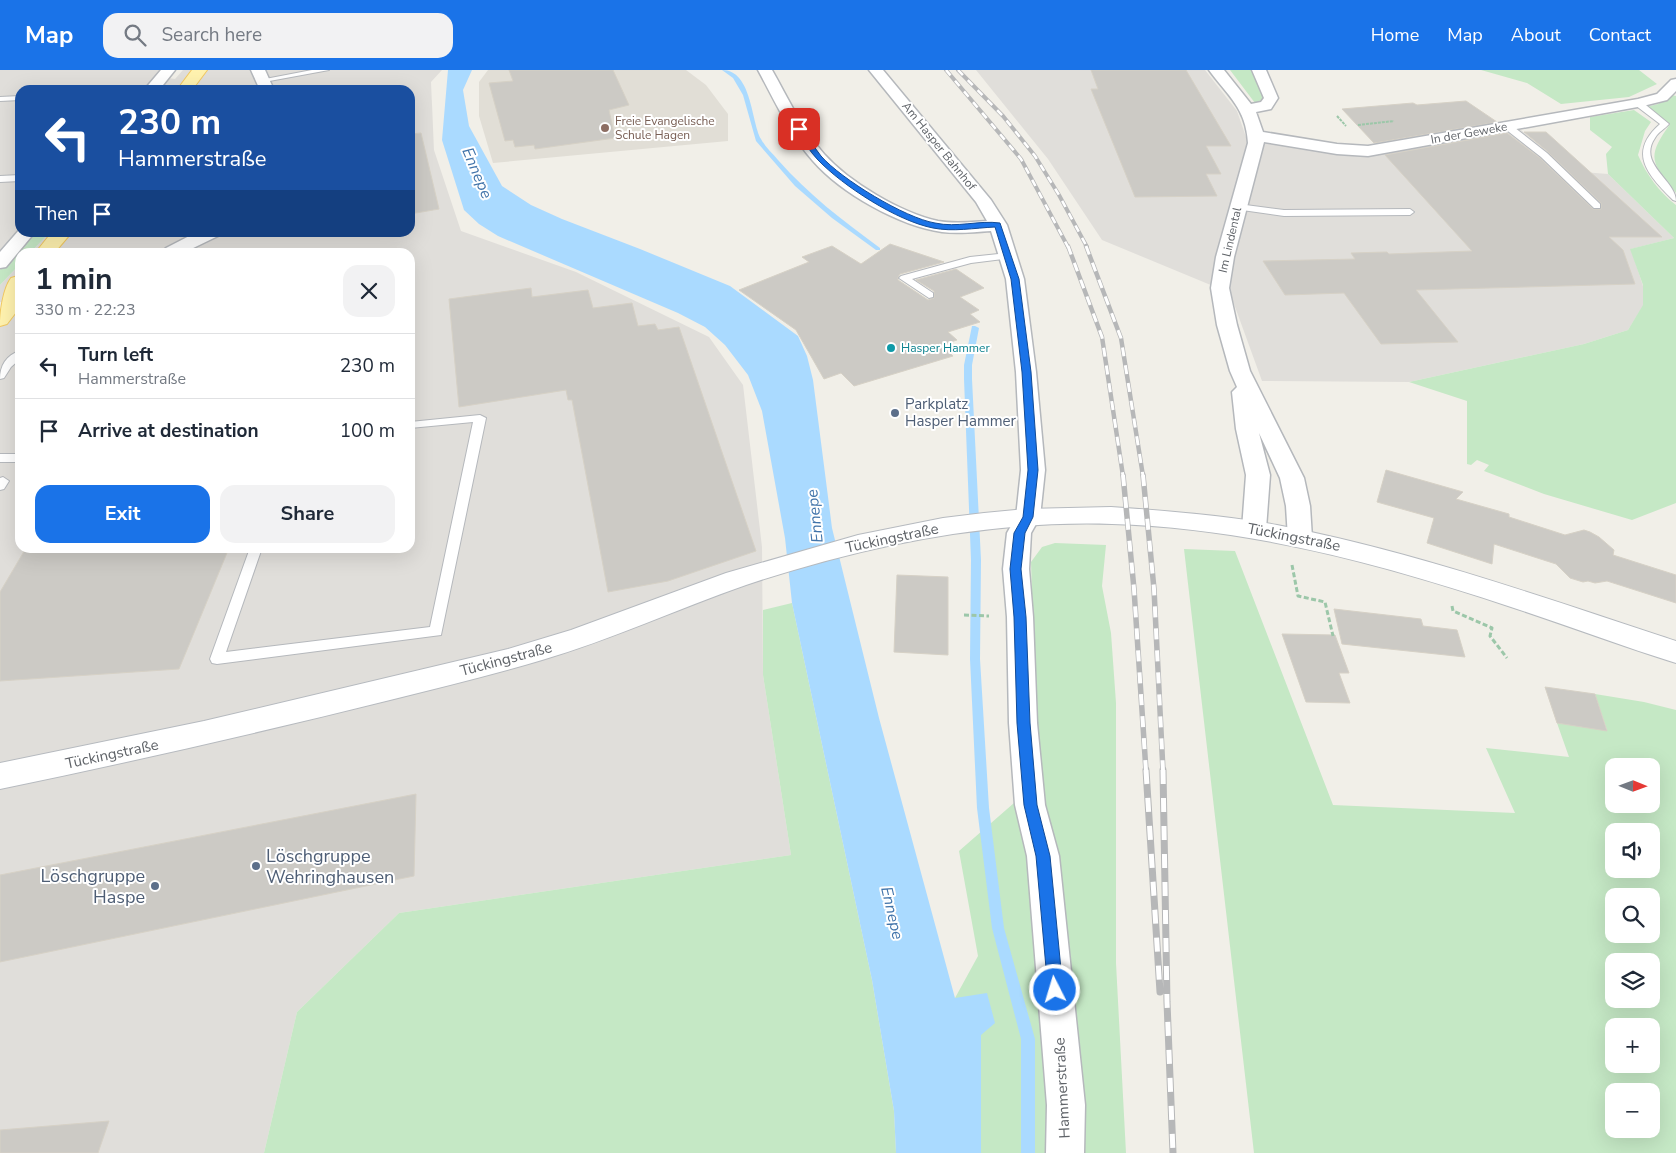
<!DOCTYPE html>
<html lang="en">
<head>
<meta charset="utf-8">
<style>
  :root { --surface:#fff; --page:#f2f2f3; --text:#1f2937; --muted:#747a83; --line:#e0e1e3; --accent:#1a73e8 }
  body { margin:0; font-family:"Nunito Sans",sans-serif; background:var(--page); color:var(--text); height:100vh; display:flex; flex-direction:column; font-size:19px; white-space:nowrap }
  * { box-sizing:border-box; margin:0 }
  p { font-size:16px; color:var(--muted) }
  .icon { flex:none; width:28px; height:28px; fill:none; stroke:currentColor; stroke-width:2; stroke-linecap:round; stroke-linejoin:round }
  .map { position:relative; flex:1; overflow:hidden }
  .panel { position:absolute; left:15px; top:178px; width:400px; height:305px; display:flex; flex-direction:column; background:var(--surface); border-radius:15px; box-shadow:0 5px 20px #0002 }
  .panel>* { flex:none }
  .top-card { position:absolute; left:15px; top:15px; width:400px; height:152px; border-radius:15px; box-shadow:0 5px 20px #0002; background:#1a4fa0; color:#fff; overflow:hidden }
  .needle { width:32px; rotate:91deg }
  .controls { position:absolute; left:1605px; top:688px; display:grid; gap:10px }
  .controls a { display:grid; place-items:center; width:55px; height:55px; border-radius:10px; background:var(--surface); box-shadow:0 5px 20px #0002; font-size:25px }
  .pin { position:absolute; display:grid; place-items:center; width:42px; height:42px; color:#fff; margin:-21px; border-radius:10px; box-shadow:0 2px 8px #0006 }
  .me { position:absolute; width:55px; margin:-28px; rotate:355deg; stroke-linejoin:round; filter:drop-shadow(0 0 4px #0008) }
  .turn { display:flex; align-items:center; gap:18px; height:105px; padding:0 20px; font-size:22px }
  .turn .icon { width:65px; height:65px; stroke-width:2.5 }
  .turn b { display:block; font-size:35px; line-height:42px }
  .then { display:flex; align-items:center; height:48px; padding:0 20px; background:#0003; gap:10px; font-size:19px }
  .round { display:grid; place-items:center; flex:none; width:52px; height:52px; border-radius:15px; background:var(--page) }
  .overview { display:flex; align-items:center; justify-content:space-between; height:85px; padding:0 20px }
  h1 { font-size:30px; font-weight:700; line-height:38px }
  .cta { display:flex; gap:10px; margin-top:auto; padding:10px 20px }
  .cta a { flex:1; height:58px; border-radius:15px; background:var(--accent); color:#fff; font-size:20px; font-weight:700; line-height:58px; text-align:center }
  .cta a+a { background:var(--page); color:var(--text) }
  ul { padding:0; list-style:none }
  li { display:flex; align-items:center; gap:15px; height:65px; padding:0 20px; border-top:1px solid var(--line) }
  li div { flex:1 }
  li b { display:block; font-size:19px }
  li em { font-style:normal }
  header { display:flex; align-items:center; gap:30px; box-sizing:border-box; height:70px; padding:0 25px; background:var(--accent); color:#fff }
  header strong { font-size:24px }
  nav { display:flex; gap:28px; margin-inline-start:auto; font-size:18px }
  .search { width:350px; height:45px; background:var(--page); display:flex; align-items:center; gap:12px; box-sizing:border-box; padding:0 18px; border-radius:15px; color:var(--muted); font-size:19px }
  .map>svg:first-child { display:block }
</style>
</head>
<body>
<header>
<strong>Map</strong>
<div class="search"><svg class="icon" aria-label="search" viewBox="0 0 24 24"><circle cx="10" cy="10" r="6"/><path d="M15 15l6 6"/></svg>Search here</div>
<nav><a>Home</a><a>Map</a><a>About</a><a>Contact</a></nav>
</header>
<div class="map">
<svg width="1676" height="1083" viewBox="0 0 1676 1083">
  <rect width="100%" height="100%" fill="#f1efe8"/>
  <!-- industrial -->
  <path fill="#e0deda" d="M0,0H175L168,8L175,9L183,0H442L431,12L434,80L461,161L576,202L709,267L743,315L762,477L763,605L791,785L399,843L297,942L264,1083H0V240L6,232H0V215L20,194V478H410V182H31L49,163L410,162V20H165L169,15L157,20H20V162L14,183L0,200Z
    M976,0H1205L1237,41L1247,70L1331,84L1367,86L1521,60L1570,101L1608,104L1674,168L1631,179L1643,216V236L1628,260L1584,274L1409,312L1262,311L1230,223L1102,170L1048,89Z"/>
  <!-- education -->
  <path fill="#e1ded6" d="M488,0H686L706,15L728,44V71L493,93L479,46V12Z"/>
  <!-- green -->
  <path fill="#c5e8c5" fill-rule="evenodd" d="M1230,0H1254L1266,28L1255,33Z
    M1481,0H1639L1657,14L1629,27L1561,34L1527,13Z
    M1672,25L1676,26V123C1651,92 1646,88 1670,54L1646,37L1658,34Z
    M1634,40L1651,52L1645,61L1638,85C1646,104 1660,123 1676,135V433L1632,450L1544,424L1484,401L1489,395L1477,390L1471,395L1467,394V331L1409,312L1584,274L1628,260L1643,235V215L1630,179L1674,168L1608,104L1606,84L1612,77L1590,60V47Z
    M32,163H49L31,182H20V194L0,215V200Z
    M1055,473L1106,475L1102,516L1111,563L1116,633V893L1126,1083H981V965L955,928L978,886L959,781L1038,712L1031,492L1042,477Z
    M1184,479L1235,481L1333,735L1515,743L1486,678L1569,687L1557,653L1607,660L1595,624L1644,632L1676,640V1083H1254ZM1614,696H1651V734H1614ZM1614,761H1651V799H1614ZM1614,826H1651V864H1614ZM1614,891H1651V929H1614ZM1614,956H1651V994H1614ZM1614,1021H1651V1059H1614Z
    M792,533L872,910L894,1041L896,1083H264L297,942L399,843L791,785L763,605V540Z"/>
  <!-- water -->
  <path fill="#aadaff" d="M448,0H472L463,20L469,56L502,116L531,135L562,149L640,179L730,216L798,266L807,286L813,310L832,458L879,648L955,928L987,923L995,953L981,965V1083H896L894,1041L872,910L792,533L785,468L762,341L748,305L725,275L705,257L678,243L498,166L479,154L464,140L442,70Z"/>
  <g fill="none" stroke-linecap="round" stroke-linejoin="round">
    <!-- stream -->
    <path fill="#aadaff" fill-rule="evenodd" d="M722,0C752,0 751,51 761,69C765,77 773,84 778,90C809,125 842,150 880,178V180H876L832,148L795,116L756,71L743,25L733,8Z
      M972,256H975L979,258L972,295V309L981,490L980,589L989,738L1004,858L1035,969V1083H1021V969L992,858L977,738L970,589L971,490L964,309V295Z"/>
  </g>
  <!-- building -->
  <path fill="#cccac5" stroke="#d6d1c6" d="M509,0H613L629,35L609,40L615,68L535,79L534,75L515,77L513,70L505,71L489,13L513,11Z
    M1091,0H1186L1231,76H1206L1221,104H1206L1217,126L1135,127L1091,19H1098Z
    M1466,31L1497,52L1374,73L1342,39L1413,33L1417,35Z
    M1524,62H1546L1662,167H1609L1623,180L1635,214L1416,220L1458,272L1381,274L1344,223L1285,225L1263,191L1355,189L1351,183L1387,182L1389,184L1472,181L1385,85L1507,63L1540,88L1593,139H1601V133L1548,82Z
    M421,63L439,139L410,144V64Z
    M890,174L944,192L900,204L898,207V210L928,230L934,228V221L916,210L956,199L984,218L960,227L979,240L970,244L980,252L948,262L957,270L941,275L953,286L854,316L841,303L824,309L796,260L739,220L809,192L802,187L832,176L861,194Z
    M531,218L532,227L588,220L593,238L632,233L638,256L655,254L658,260L679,257L756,481L668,511L608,522L572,330H568L566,320L459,337L449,229Z
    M1386,400L1463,422L1456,429L1509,444V447L1565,465L1584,460L1590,462L1599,467L1614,480L1613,485L1676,505V533L1607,511L1595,513L1588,511L1583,512L1570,508L1556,494L1494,474L1492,494L1427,473L1434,448L1377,432Z
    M26,478H229L179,599L0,611V522Z
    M897,505L948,507V585L894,582Z
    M1334,539L1421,549L1423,556L1457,560L1465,587L1342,574Z
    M1282,564L1335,565L1349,603H1339L1350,633L1306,632Z
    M1545,617L1595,624L1607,661L1557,653Z
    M416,724L414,806L0,892V805Z
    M109,1051L98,1083H0V1060Z"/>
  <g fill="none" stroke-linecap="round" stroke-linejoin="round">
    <!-- lane casing -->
    <g stroke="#b5b8bc" stroke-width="2">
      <path id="lane" d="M312,0H329L264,12L260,10Z
        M20,26V30L0,31V27Z
        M1635,31H1641L1669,54C1665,59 1658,62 1655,68C1637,94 1676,110 1676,131L1673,130C1648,105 1627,83 1660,54L1635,35Z
        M1504,54H1510L1547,83L1600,134V138H1594L1541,87L1504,58Z
        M20,105V111L0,112V106Z
        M1238,134L1284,140L1410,139L1414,142L1410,145L1284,146L1235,139L1234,137Z
        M1008,183L1011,184V188L971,193L912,209L933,223V227L929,228L899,208L901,206L970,187Z
        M20,281V289L11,297L4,308L0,309C0,296 6,285 20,281Z
        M480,345L486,348L441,565L217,594L212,593L210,589L250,478H262L226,582L430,557L473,352L410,358V352Z
        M0,384H20V392H0Z
        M3,407L9,411L4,419L0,420V408Z"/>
    </g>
    <!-- street casing -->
    <g stroke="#b5b8bc" stroke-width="3">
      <path id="street" d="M161,0H175L159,20H144Z
        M251,0H265L274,20H260Z
        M758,0H772C788,28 802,59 824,84C849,112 901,143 938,151C954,154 971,152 987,151L976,132L869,0H883L991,130L1007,155L1024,209L1036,302L1045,400L1040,447L1031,463L1029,499L1033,547L1037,653L1045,735L1059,786L1085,1035L1084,1083H1046L1047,1035L1027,786L1015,735L1009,653L1007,547L1003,499L1007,463L1016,447L1021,400L1016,302L1006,209L991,161C975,162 958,164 942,162C899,156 841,123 813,91C790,65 775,31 758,0Z
        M1209,0H1224L1251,34L1261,32L1264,28L1252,0H1266L1278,28L1271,39L1256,42L1263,62L1337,74L1368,76L1638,29L1657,24L1671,10L1676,9V21L1667,30L1643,36L1368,86L1337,84L1264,72L1234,187L1229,218L1237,255L1250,301L1304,408L1310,436L1312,468L1309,474L1300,476L1291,474L1288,468L1286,436L1280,408L1259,363L1270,405L1266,459L1263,465L1254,467L1245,465L1242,459L1246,405L1236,359L1232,322L1237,317L1230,301L1217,255L1211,218L1216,187L1248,73C1246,38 1228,26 1209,0Z
        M20,159V162H35L6,197L0,198V182Z
        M197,162H220L218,166L185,182H163L166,178Z"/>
    </g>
    <!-- secondary casing -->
    <g stroke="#b6babf" stroke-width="2">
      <path id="secondary" d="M1111,437C1167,441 1222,445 1277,455C1413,481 1545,528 1676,571V593C1621,576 1566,555 1511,537C1382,494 1249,458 1112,454C988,450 863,476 746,515C677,539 611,570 542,590C492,605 441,617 390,630C261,662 131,692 0,719V693L204,651L508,579L571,560L726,503L858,465L943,448L984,443L1026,439Z"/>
    </g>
    <!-- primary casing -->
    <g stroke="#f2c960" stroke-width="2">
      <path id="primary" d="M192,0H207L192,20H177Z
        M52,162H72L55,182H36Z
        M18,206L20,207V237L7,254L0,256C0,242 3,219 11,208Z"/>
    </g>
    <!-- path-far1 -->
    <path stroke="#9cc7a9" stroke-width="2" stroke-dasharray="3 1" stroke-linecap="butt" d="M1337,46L1346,56
      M1358,55L1394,51"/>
    <!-- path -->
    <path stroke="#9cc7a9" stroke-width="3" stroke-dasharray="5 2.5" stroke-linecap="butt" d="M1292,495L1298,526L1325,532L1333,566
      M1452,536L1453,541L1492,558L1490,566L1507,588
      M964,545L989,546"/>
    <!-- lane -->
    <use href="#lane" fill="#fff" fill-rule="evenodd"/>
    <!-- street -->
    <use href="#street" fill="#fff" fill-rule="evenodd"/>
    <!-- secondary -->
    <use href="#secondary" fill="#fff" fill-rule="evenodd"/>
    <!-- primary -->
    <use href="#primary" fill="#fff2af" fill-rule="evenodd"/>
    <!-- rail-far3 casing -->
    <g stroke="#b6b7b8" stroke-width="4">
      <path id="rail-far3" d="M946,0L1021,89L1068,177
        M958,0L1003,46L1035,86L1059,125L1087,177"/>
    </g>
    <!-- rail-far2 casing -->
    <g stroke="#b6b7b8" stroke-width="4.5">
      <path id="rail-far2" d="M1068,176L1102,267L1123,406
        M1086,176L1121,268L1143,406"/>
    </g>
    <!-- rail-far1 casing -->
    <g stroke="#b6b7b8" stroke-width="5.5">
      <path id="rail-far1" d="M1123,405L1134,519L1146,701
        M1143,405L1154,519L1163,701"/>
    </g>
    <!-- rail casing -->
    <g stroke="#b6b7b8" stroke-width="7">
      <path id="rail" d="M1146,700L1160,922
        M1163,700L1167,932L1173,1083"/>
    </g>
    <!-- rail-far3 -->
    <use href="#rail-far3" stroke="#fff" stroke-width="2.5" stroke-dasharray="7" stroke-linecap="butt"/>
    <!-- rail-far2 -->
    <use href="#rail-far2" stroke="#fff" stroke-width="3" stroke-dasharray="9" stroke-linecap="butt"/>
    <!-- rail-far1 -->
    <use href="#rail-far1" stroke="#fff" stroke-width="4" stroke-dasharray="11" stroke-linecap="butt"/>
    <!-- rail -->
    <use href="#rail" stroke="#fff" stroke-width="5" stroke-dasharray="14" stroke-linecap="butt"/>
  </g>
  <!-- route -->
  <path fill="#1a73e8" stroke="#114b97" d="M796,57H801C808,67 814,77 821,86C841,109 905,148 935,153C957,158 979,150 1000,153L1019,209L1031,302L1038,400L1033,447L1025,463L1021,499L1026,547L1030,653L1037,735L1050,786L1063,920L1060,925L1055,927L1050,925L1048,920L1036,786L1024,735L1017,653L1014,547L1010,499L1014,463L1023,447L1028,400L1022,302L1011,209L995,157C974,158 953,162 933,158C897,151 843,116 818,90C809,81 803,69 795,59Z"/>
  <!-- markers -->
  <circle fill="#8d6e63" stroke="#fff" stroke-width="2" cx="605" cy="58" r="5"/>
  <circle fill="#0f9aa8" stroke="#fff" stroke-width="2" cx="891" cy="278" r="5"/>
  <g fill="#5c6f8a" stroke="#fff" stroke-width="2">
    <circle cx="895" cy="343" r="5"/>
    <circle cx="256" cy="796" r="5"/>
    <circle cx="155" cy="816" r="5"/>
  </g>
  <g text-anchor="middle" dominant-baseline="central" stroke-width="4" stroke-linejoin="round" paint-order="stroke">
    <!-- far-education labels -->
    <g font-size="12" fill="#785e54" stroke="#fff" text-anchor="start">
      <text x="615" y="51">Freie Evangelische<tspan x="615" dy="14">Schule Hagen</tspan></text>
    </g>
    <!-- far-street labels -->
    <g font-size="12" fill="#5f6368" stroke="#fff">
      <text transform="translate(1469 63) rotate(-10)">In der Geweke</text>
      <text transform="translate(939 76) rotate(51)">Am Hasper Bahnhof</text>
      <text transform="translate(1230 170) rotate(-77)">Im Lindental</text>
    </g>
    <!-- far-culture labels -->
    <g font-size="12" fill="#0d838f" stroke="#fff" text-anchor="start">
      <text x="901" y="278">Hasper Hammer</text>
    </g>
    <!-- service labels -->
    <g font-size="15" fill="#4e5e75" stroke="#fff" text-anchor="start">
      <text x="905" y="334">Parkplatz<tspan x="905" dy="17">Hasper Hammer</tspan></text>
    </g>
    <!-- street labels -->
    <g font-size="15" fill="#5f6368" stroke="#fff">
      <text transform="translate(1294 467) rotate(11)">Tückingstraße</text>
      <text transform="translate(892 468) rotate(-12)">Tückingstraße</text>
      <text transform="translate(506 589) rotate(-15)">Tückingstraße</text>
      <text transform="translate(112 684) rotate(-12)">Tückingstraße</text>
      <text transform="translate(1062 1018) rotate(-93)">Hammerstraße</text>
    </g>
    <!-- water labels -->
    <g font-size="16" font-style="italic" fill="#4174aa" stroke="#fff">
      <text transform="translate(477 103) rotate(67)">Ennepe</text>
      <text transform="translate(815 446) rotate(-96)">Ennepe</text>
      <text transform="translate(892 843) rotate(77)">Ennepe</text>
    </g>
    <!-- near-service labels -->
    <g font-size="18" fill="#4e5e75" stroke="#fff" text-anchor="start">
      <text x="266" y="786">Löschgruppe<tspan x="266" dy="21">Wehringhausen</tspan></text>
      <text x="145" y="806" text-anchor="end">Löschgruppe<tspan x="145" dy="21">Haspe</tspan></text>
    </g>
  </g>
</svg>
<div class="controls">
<a><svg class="needle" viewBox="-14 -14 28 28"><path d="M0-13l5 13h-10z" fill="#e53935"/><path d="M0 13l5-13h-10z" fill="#747a83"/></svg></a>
<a><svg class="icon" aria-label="sound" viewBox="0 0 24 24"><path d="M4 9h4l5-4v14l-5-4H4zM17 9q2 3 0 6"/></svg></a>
<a><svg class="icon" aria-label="search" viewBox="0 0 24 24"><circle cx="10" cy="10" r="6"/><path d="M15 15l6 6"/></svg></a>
<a><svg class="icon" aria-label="layers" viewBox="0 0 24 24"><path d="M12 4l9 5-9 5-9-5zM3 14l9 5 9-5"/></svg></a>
<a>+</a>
<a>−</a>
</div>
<div class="pin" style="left:799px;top:59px;background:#d93025"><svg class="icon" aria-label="arrive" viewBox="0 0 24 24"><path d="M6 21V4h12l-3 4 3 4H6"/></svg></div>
<svg class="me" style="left:1055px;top:920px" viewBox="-20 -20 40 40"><circle r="17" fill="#1a73e8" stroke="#fff" stroke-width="3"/><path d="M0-11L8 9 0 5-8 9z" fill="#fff"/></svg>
<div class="top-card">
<div class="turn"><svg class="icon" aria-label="left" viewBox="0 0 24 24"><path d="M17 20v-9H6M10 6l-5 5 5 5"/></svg><div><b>230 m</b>Hammerstraße</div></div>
<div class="then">Then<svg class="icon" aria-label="arrive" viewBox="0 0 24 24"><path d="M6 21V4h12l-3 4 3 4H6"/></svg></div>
</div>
<section class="panel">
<div class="overview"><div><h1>1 min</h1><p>330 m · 22:23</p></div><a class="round"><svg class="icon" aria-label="close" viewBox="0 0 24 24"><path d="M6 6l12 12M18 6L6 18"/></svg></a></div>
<ul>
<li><svg class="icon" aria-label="left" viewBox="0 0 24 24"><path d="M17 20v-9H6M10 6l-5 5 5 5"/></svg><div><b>Turn left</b><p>Hammerstraße</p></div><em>230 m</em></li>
<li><svg class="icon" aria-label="arrive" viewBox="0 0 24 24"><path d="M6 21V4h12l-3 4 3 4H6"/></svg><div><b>Arrive at destination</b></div><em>100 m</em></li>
</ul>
<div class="cta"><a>Exit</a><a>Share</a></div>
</section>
</div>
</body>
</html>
